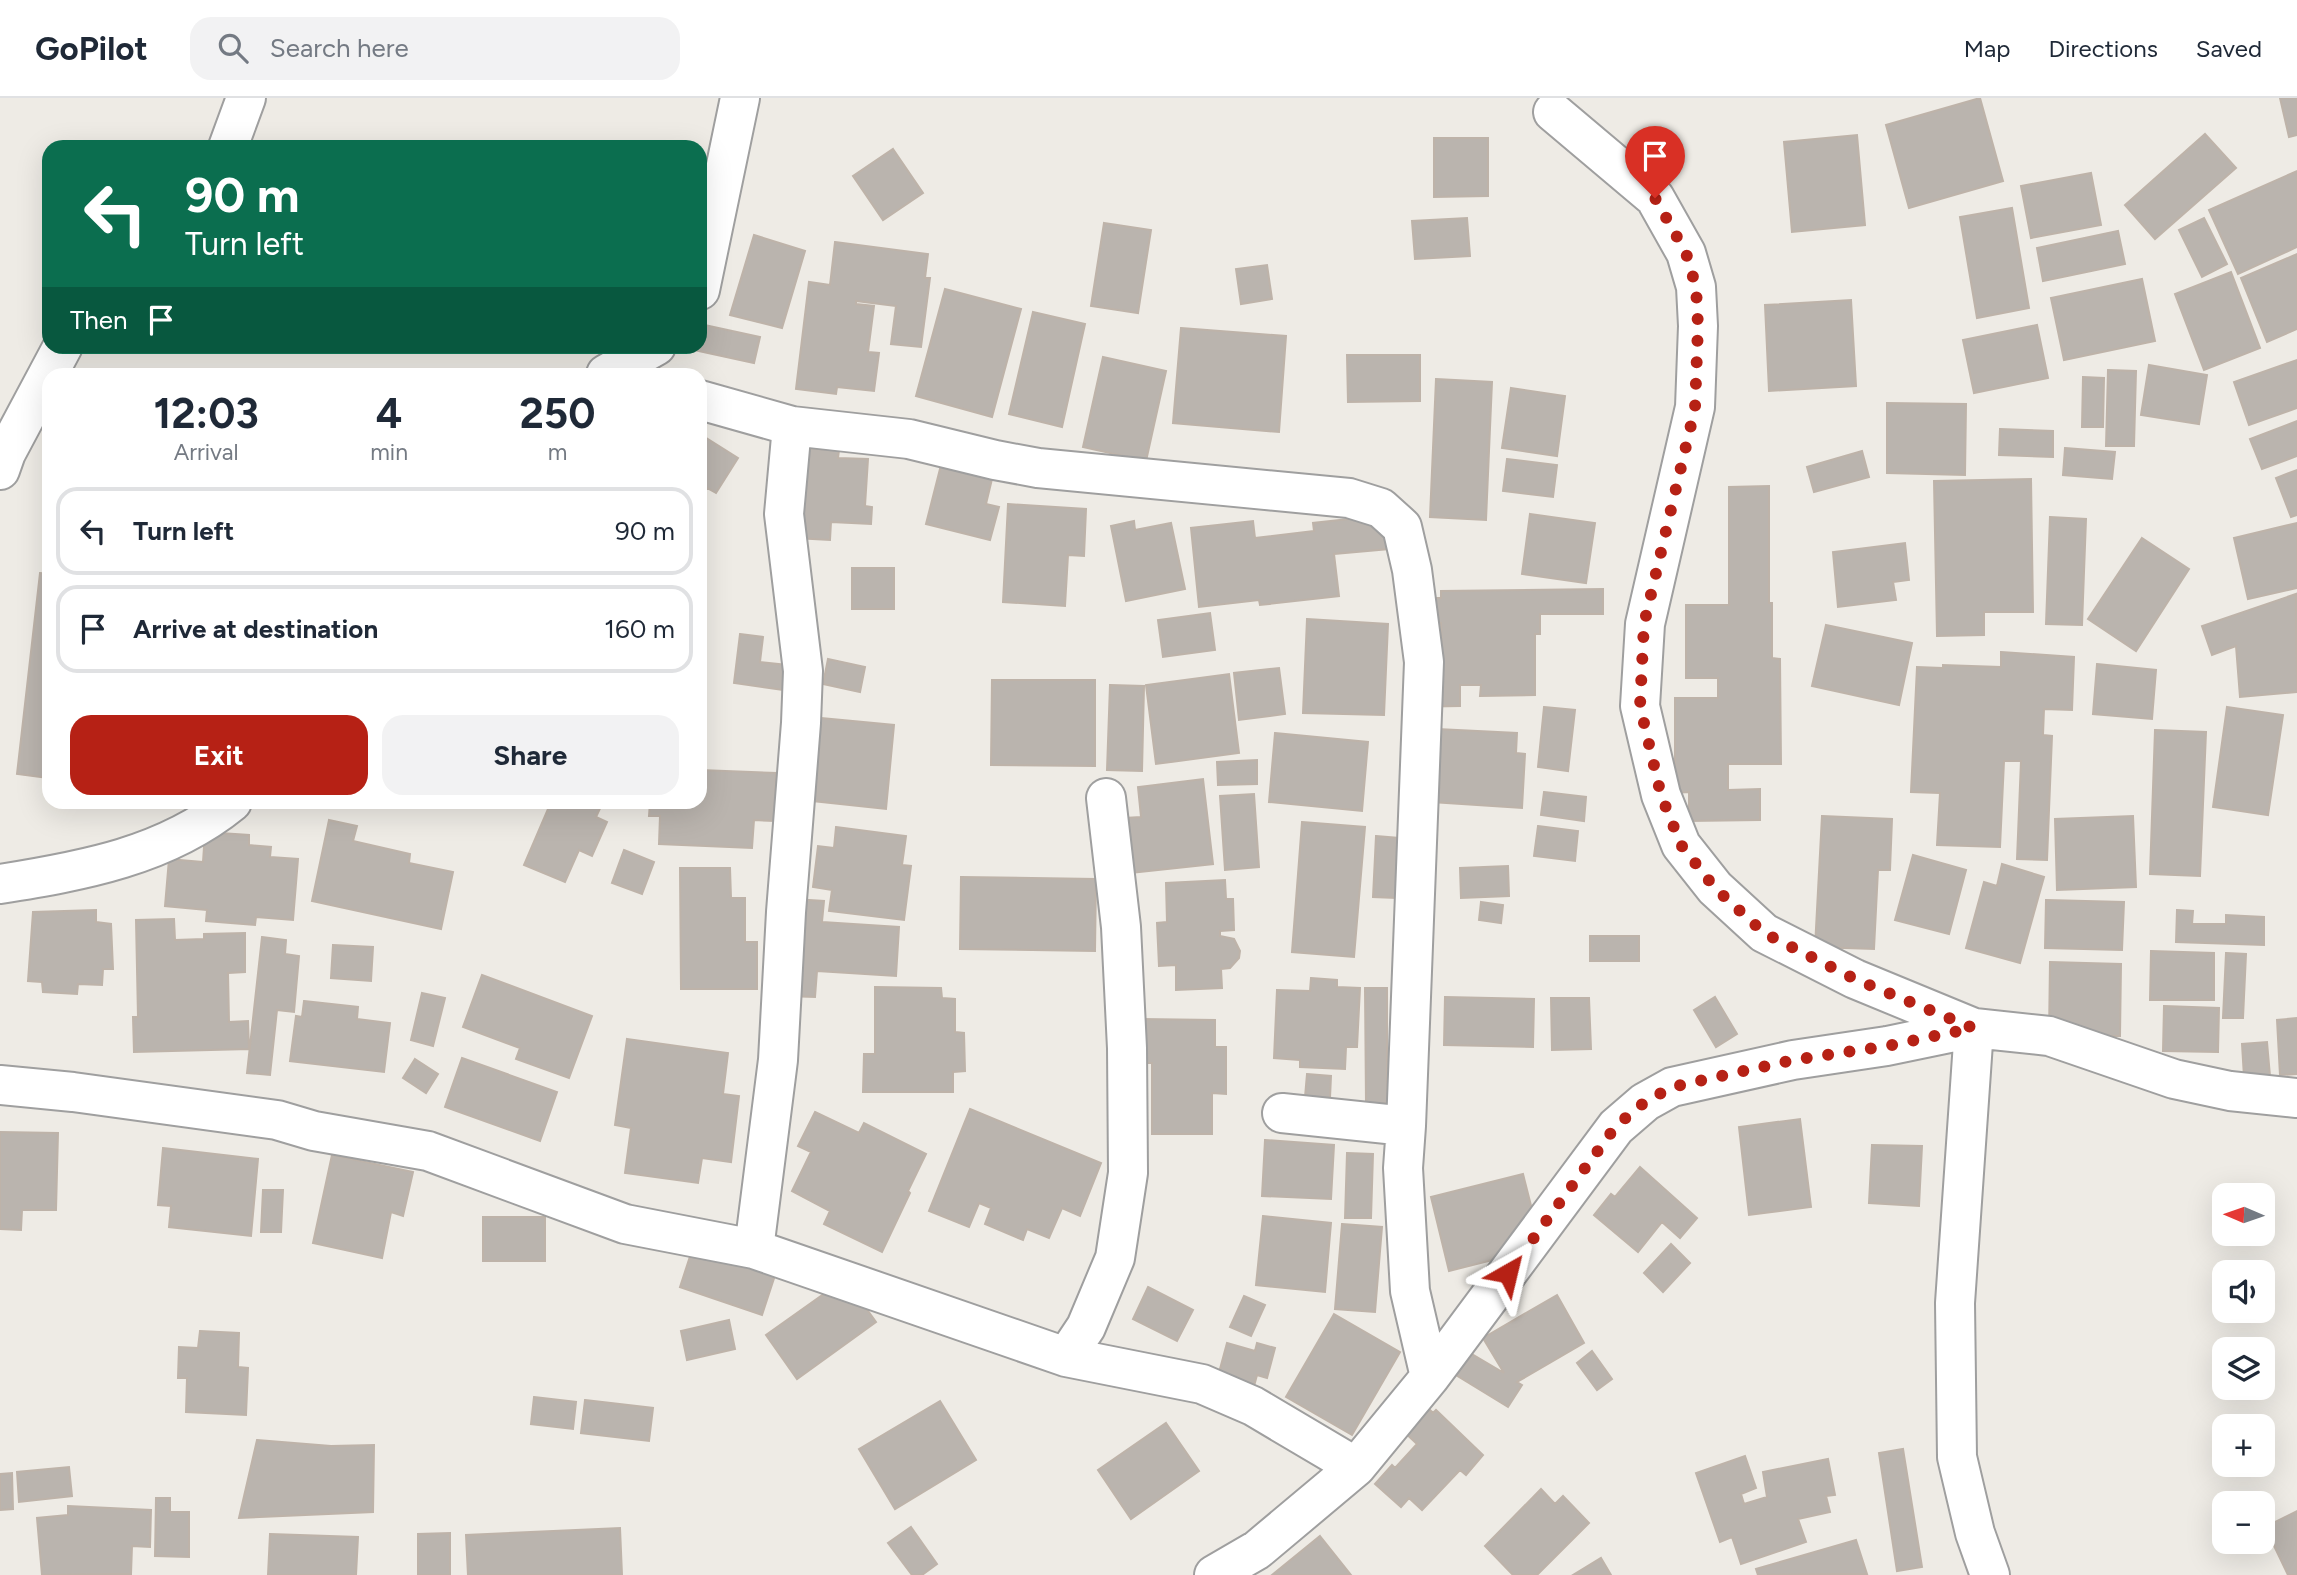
<!DOCTYPE html>
<html lang="en">
<head>
<meta charset="utf-8">
<style>
  :root { --surface:#fff; --page:#f2f2f3; --text:#1f2937; --muted:#747a83; --line:#e0e1e3; --accent:#b62115 }
  body { margin:0; font-family:Figtree,sans-serif; background:var(--page); color:var(--text); height:100vh; display:flex; flex-direction:column; font-size:26px; white-space:nowrap }
  * { box-sizing:border-box; margin:0 }
  p { font-size:23px; color:var(--muted) }
  .icon { flex:none; width:38px; height:38px; fill:none; stroke:currentColor; stroke-width:2; stroke-linecap:round; stroke-linejoin:round }
  .map { position:relative; flex:1; overflow:hidden }
  .sheet { position:absolute; left:42px; top:270px; width:665px; height:441px; display:flex; flex-direction:column; background:var(--surface); border-radius:21px; box-shadow:0 7px 28px #0002 }
  .sheet>* { flex:none }
  .top-card { position:absolute; left:42px; top:42px; width:665px; height:214px; border-radius:21px; box-shadow:0 7px 28px #0002; background:#0b6e4f; color:#fff; overflow:hidden }
  .needle { width:46px; rotate:272deg }
  .fabs { position:absolute; left:2212px; top:1085px; display:grid; gap:14px }
  .fabs a { display:grid; place-items:center; width:63px; height:63px; border-radius:14px; background:var(--surface); box-shadow:0 7px 28px #0002; font-size:35px }
  .pin { position:absolute; display:grid; place-items:center; width:60px; height:60px; color:#fff; margin:-72px -30px; border-radius:50% 50% 50% 0; rotate:-45deg; box-shadow:0 0 7px #0007 }
  .pin .icon { rotate:45deg }
  .me { position:absolute; width:77px; margin:-38px; rotate:37deg; stroke-linejoin:round; filter:drop-shadow(0 0 5px #0008) }
  .turn { display:flex; align-items:center; gap:24px; height:147px; padding:0 28px; font-size:32px }
  .turn .icon { width:91px; height:91px; stroke-width:2.5 }
  .turn b { display:block; font-size:49px; line-height:60px }
  .then { display:flex; align-items:center; height:66px; padding:0 28px; background:#0003; gap:14px; font-size:26px }
  .eta { display:flex; justify-content:space-evenly; align-items:center; height:119px; text-align:center }
  .eta b { font-size:42px; font-weight:700; line-height:49px }
  .button { display:flex; gap:14px; margin-top:auto; padding:14px 28px }
  .button a { flex:1; height:80px; border-radius:21px; background:var(--accent); color:#fff; font-size:28px; font-weight:700; line-height:80px; text-align:center }
  .button a+a { background:var(--page); color:var(--text) }
  ul { padding:0; list-style:none }
  li { display:flex; align-items:center; gap:21px; height:88px; margin:0 14px 10px; padding:0 14px; border:4px solid var(--line); border-radius:21px }
  li div { flex:1 }
  li b { display:block; font-size:26px }
  li em { font-style:normal }
  header { display:flex; align-items:center; gap:42px; box-sizing:border-box; height:98px; padding:0 35px; background:var(--surface); border-bottom:2px solid var(--line) }
  header strong { font-size:33px }
  nav { display:flex; gap:38px; margin-inline-start:auto; font-size:24px }
  .search { width:490px; height:63px; background:var(--page); display:flex; align-items:center; gap:18px; box-sizing:border-box; padding:0 24px; border-radius:21px; color:var(--muted); font-size:26px }
  .map>svg:first-child { display:block }
</style>
</head>
<body>
<header>
<strong>GoPilot</strong>
<div class="search"><svg class="icon" aria-label="search" viewBox="0 0 24 24"><circle cx="10" cy="10" r="6"/><path d="M15 15l6 6"/></svg>Search here</div>
<nav><a>Map</a><a>Directions</a><a>Saved</a></nav>
</header>
<div class="map">
<svg width="2297" height="1477" viewBox="0 0 2297 1477">
  <rect width="100%" height="100%" fill="#eeebe5"/>
  <!-- building -->
  <path fill="#bab4ae" stroke="#beb3a9" stroke-width="2" d="M1980,0L2003,83L1909,110L1886,27Z
    M2280,0H2297V37L2289,39Z
    M2205,36L2236,70L2155,141L2125,107Z
    M1857,37L1865,127L1792,134L1784,44Z
    M1434,40H1488V98L1434,99Z
    M893,51L923,95L883,122L853,78Z
    M2297,73V149L2238,176L2209,112Z
    M2091,75L2101,127L2031,140L2021,88Z
    M2012,110L2029,210L1977,220L1960,119Z
    M1467,120L1470,158L1415,161L1412,123Z
    M2204,120L2227,166L2202,179L2179,132Z
    M1104,125L1151,132L1138,215L1091,208Z
    M2118,133L2125,166L2043,183L2037,150Z
    M754,137L805,153L782,230L730,217Z
    M835,144L928,156L925,180H930L921,249L891,246L896,208L856,203V206L874,208L868,254L879,255L874,293L837,289L836,296L796,291L809,184L830,187Z
    M2297,156V231L2267,244L2241,180Z
    M1267,167L1272,201L1241,206L1236,171Z
    M2231,174L2260,250L2204,272L2175,196Z
    M2142,181L2155,243L2064,262L2051,200Z
    M945,191L1021,211L992,319L916,298Z
    M1851,202L1856,288L1769,293L1765,207Z
    M1033,214L1085,226L1062,329L1009,316Z
    M700,226L760,239L754,265L694,252L695,248H700Z
    M2037,227L2048,280L1974,295L1963,242Z
    M1181,230L1286,238L1279,334L1173,325Z
    M1347,257H1420V303L1348,304Z
    M1103,259L1166,273L1146,363L1083,349Z
    M2297,262V310L2249,327L2234,284Z
    M2149,267L2207,277L2199,326L2141,317Z
    M2108,272L2136,273L2134,348H2106Z
    M2083,279L2104,280L2103,329H2082Z
    M1436,281L1492,284L1486,422L1430,419Z
    M1511,290L1565,298L1557,358L1502,350Z
    M1887,305L1966,306L1965,377L1887,375Z
    M2297,323V358L2262,371L2250,341Z
    M2000,331L2053,333V359L1999,357Z
    M700,336L738,360L716,395L707,390L700,399Z
    M799,350L839,352L838,360L868,361L865,408L872,409L871,426L831,424L830,442L795,440Z
    M2065,350L2115,354L2112,381L2063,377Z
    M1862,353L1869,379L1814,394L1807,369Z
    M1507,361L1557,367L1553,399L1503,393Z
    M941,367L992,381L986,406L999,409L990,442L926,426Z
    M2297,372V417L2291,419L2276,380Z
    M2031,381L2033,514H1984V537L1937,538L1934,383Z
    M1769,388V505H1772V560L1780,561L1781,666H1728V692L1760,691V722L1689,723V694L1675,695V600H1718V580H1686V507H1729V389Z
    M1008,406L1086,411L1084,458L1068,457L1065,508L1003,504Z
    M1530,416L1595,425L1586,485L1522,476Z
    M1385,417L1389,451L1334,456L1339,498L1260,507L1259,502L1199,509L1191,430L1253,423L1255,440L1314,433L1313,425Z
    M2050,419L2086,421L2082,527L2046,526Z
    M1134,423L1135,432L1171,425L1185,491L1126,503L1111,428Z
    M2297,425V490L2248,501L2234,440Z
    M2142,440L2189,471L2136,553L2088,521Z
    M1905,445L1909,482L1893,484L1896,502L1838,509L1833,454Z
    M852,470H894V511H852Z
    M40,475L49,476V680L17,676Z
    M1603,491V516H1540V536H1535V597L1480,598L1481,587H1460V608L1405,609L1404,556H1442L1441,525H1424V500H1441V493Z
    M2296,496L2297,594L2240,599L2236,548L2212,557L2202,528Z
    M1210,515L1215,552L1163,559L1158,522Z
    M1307,521L1388,526L1384,617L1303,615Z
    M1826,527L1912,545L1899,607L1812,588Z
    M740,536L763,539L760,564L787,567L784,592L734,585Z
    M700,543H705L704,588H700Z
    M2001,554L2074,559L2072,612L2044,611L2043,637L2052,638L2047,762L2017,761L2021,663H2004L2000,749L1937,747L1940,695L1911,694L1917,569L1943,570V567L2001,569Z
    M828,561L865,569L860,594L823,586Z
    M2097,566L2156,572L2152,621L2093,616Z
    M1279,570L1285,616L1239,622L1234,575Z
    M1229,576L1239,655L1156,666L1146,587Z
    M992,582H1095V668L991,667Z
    M1110,587L1144,588L1142,673L1107,672Z
    M1544,609L1575,612L1568,673L1538,669Z
    M2227,609L2283,617L2268,717L2213,709Z
    M821,620L894,627L886,711L813,703Z
    M1437,631L1517,635L1516,655L1525,656L1522,710L1432,704Z
    M2155,632L2206,634L2200,778L2150,776Z
    M1275,635L1368,644L1362,713L1269,704Z
    M1257,662V686L1218,687L1217,664Z
    M700,672L776,675L774,723L754,722L752,750L659,746L660,718H649L650,704H700Z
    M1203,681L1213,766L1131,775L1125,720L1141,719L1138,689Z
    M1544,694L1586,699L1584,723L1541,717Z
    M1254,696L1259,769L1225,772L1220,698Z
    M551,704H603L596,719L607,724L592,758L579,752L565,784L524,767Z
    M1822,718L1892,721L1890,772H1878L1874,851L1815,849Z
    M2133,718L2136,789L2057,792L2055,721Z
    M329,722L357,728L353,743L410,756L409,765L453,774L441,831L312,803Z
    M1302,724L1365,729L1354,859L1292,854Z
    M1538,728L1578,733L1575,763L1534,758Z
    M836,729L906,738L902,767L911,768L904,822L829,813L832,792L813,789L818,748L834,750Z
    M205,734L249,737V747L271,749L270,759L298,761L293,822L256,819L255,827L206,823L207,812L165,808L169,761L203,764Z
    M1376,738L1399,740L1396,800L1373,799Z
    M624,752L654,764L642,796L612,785Z
    M1913,757L1966,772L1949,836L1895,822Z
    M2002,766L2044,779L2020,865L1966,850L1984,784L1997,788Z
    M1508,768L1509,798L1461,800L1460,770Z
    M680,770H730L731,800H745V844H757V891H681Z
    M961,779L1096,781L1095,853L960,851Z
    M1225,782L1226,801H1233L1234,832L1220,833V838L1234,841L1240,853L1239,860L1230,870L1221,871L1222,890L1176,892V867L1159,868L1157,825L1167,824L1166,785Z
    M793,801L824,803L822,824L899,829L896,878L817,873L815,899L786,898Z
    M2046,802L2124,804L2122,852L2045,850Z
    M1481,804L1503,807L1501,825L1479,822Z
    M96,812V824L111,826L113,871H103L102,887L78,886L77,896L43,894L42,884L28,883L33,814Z
    M2177,812L2193,813L2192,826H2226V817L2264,819V847L2176,844Z
    M174,821L175,842L204,841V836L245,835V874L228,875L229,924L248,923L249,951L134,954L133,919H138L136,822Z
    M1590,838H1639V863H1590Z
    M262,839L286,842L285,856L299,858L294,914L277,912L270,977L247,975Z
    M333,847L373,849L371,883L331,880Z
    M2151,853L2214,855V902H2150Z
    M2226,855L2246,856L2243,920H2223Z
    M2050,864L2121,866L2120,938H2049Z
    M482,877L592,918L569,980L516,961L520,950L463,929Z
    M1311,880L1337,882V889L1360,890L1357,949H1346L1345,971L1300,969V962L1274,960L1277,892L1310,893Z
    M875,889L941,890L942,900L955,901V934L964,935L965,973L953,974V994H863L864,956H875Z
    M1365,890H1387V1005H1366Z
    M422,895L445,900L433,948L411,942Z
    M1445,899L1534,901L1533,949L1444,947Z
    M1715,899L1737,936L1716,949L1694,912Z
    M1551,900H1589L1591,951L1552,952Z
    M304,903L358,909L357,921L390,925L384,974L290,963L296,918L302,919Z
    M2164,908L2219,910L2218,954L2163,953Z
    M2297,920V976L2280,977L2277,922Z
    M1141,921L1215,922V949H1226V996L1212,995V1036H1152V965H1141Z
    M627,941L728,955L723,996L739,998L731,1064L702,1060L698,1085L625,1075L631,1030L615,1027Z
    M2267,944L2270,978L2244,979L2242,946Z
    M462,960L557,994L540,1043L445,1009Z
    M415,961L438,976L426,995L403,980Z
    M1307,976L1331,978L1330,1000L1305,999Z
    M970,1011L1101,1065L1080,1118L1062,1110L1049,1140L1027,1131L1023,1142L985,1126L991,1110L979,1105L969,1129L929,1113Z
    M815,1014L859,1035L864,1025L926,1056L908,1093L910,1095L882,1154L824,1126L830,1113L792,1093L811,1054L798,1048Z
    M1800,1021L1811,1109L1749,1117L1739,1029Z
    M0,1034L58,1035L56,1112H22L21,1132L0,1131Z
    M1265,1042L1334,1047L1331,1101L1262,1098Z
    M1872,1047L1922,1048L1919,1108L1869,1105Z
    M163,1050L258,1061L251,1138L169,1129L171,1108L158,1107Z
    M1347,1055L1373,1056L1371,1120H1345Z
    M332,1057L413,1074L403,1118L391,1114L382,1160L313,1145Z
    M1640,1069L1697,1120L1680,1140L1662,1124L1638,1154L1594,1117L1611,1096L1615,1099Z
    M1523,1076L1539,1139L1516,1156L1449,1173L1431,1099Z
    M263,1092H283L281,1134H261Z
    M1263,1118L1331,1125L1325,1194L1256,1187Z
    M483,1119H545V1163H483Z
    M1342,1126L1382,1129L1375,1214L1335,1211Z
    M698,1134L780,1162L762,1217L680,1189Z
    M1671,1146L1690,1165L1663,1194L1644,1175Z
    M845,1181L876,1224L797,1281L766,1237Z
    M1148,1189L1193,1212L1177,1243L1133,1221Z
    M1557,1197L1584,1245L1517,1284L1522,1287L1508,1309L1446,1271L1460,1249L1504,1275L1483,1240Z
    M1244,1198L1265,1207L1251,1238L1230,1229Z
    M1334,1216L1400,1254L1352,1337L1286,1299Z
    M729,1222L735,1251L687,1262L681,1233Z
    M200,1233L239,1235L238,1269L248,1270L246,1317L186,1314L187,1280H178L179,1249L198,1250Z
    M1227,1245L1255,1253L1257,1245L1275,1250L1267,1280L1257,1277L1253,1292L1217,1282Z
    M1592,1253L1612,1281L1597,1292L1577,1265Z
    M534,1299L576,1304L573,1331L531,1326Z
    M585,1302L653,1310L649,1343L581,1335Z
    M940,1303L976,1362L895,1411L859,1351Z
    M1424,1306L1433,1315L1436,1312L1483,1357L1466,1377L1460,1372L1422,1412L1409,1400L1401,1409L1375,1386L1392,1367L1395,1370L1417,1346L1401,1331Z
    M1166,1325L1199,1373L1131,1421L1098,1372Z
    M257,1342L331,1348L374,1347L373,1414L239,1420Z
    M1903,1351L1922,1469L1897,1473L1879,1355Z
    M1745,1358L1756,1390L1741,1396L1744,1406L1767,1399L1763,1374L1828,1361L1835,1397L1826,1398L1830,1414L1798,1421L1806,1444L1741,1466L1732,1439L1720,1444L1696,1375Z
    M69,1369L72,1398L19,1404L17,1374Z
    M12,1375L13,1411L0,1412V1376Z
    M1541,1391L1555,1406L1563,1398L1589,1425L1537,1477H1513L1485,1448Z
    M156,1400H170V1414H189V1459L155,1458Z
    M68,1408L151,1412L150,1449L132,1448L131,1476L42,1477L37,1420L68,1417Z
    M2297,1413V1477H2288L2265,1429Z
    M911,1429L937,1466L922,1477H912L888,1445Z
    M620,1430L622,1477H468L466,1437Z
    M450,1435V1477H418V1436Z
    M270,1436L358,1439L356,1477H268Z
    M1320,1438L1351,1477H1272Z
    M1856,1442L1867,1476L1758,1477L1756,1471Z
    M1601,1460L1611,1477H1573Z"/>
  <g fill="none" stroke-linecap="round" stroke-linejoin="round">
    <!-- minor casing -->
    <g stroke="#9f9f9f" stroke-width="42">
      <path id="minor" d="M1553,14L1655,100L1686,155L1696,189L1698,228L1695,309L1645,526L1640,608L1661,697L1681,747L1715,790L1764,835L1855,881L1974,930L1955,1205L1957,1359L1975,1435L1990,1477
        M228,49L246,0
        M700,192L740,0
        M606,276L656,248
        M700,302L792,328L909,341L995,362L1038,370L1349,400L1381,410L1402,429L1412,472L1424,564L1406,1028
        M0,372L6,355L63,248
        M0,786C82,773 166,758 232,704
        M0,987L73,994L277,1022L314,1033L428,1053L625,1126L754,1151L1066,1259L1202,1286L1253,1308L1356,1369L1430,1279L1616,1029L1645,1004L1672,989L1793,962L1887,948L1974,930L2049,938L2174,981L2230,993L2297,1000
        M1282,1015L1406,1028L1403,1070L1410,1193L1430,1279
        M754,1151L778,962L786,814L801,625L803,573L784,416L792,328
        M1066,1259L1086,1229L1115,1160L1128,1075L1127,950L1121,829L1106,700
        M1214,1477L1257,1452L1356,1369"/>
    </g>
    <!-- minor -->
    <use href="#minor" stroke="#fff" stroke-width="38"/>
  </g>
  <g fill="none" stroke-linecap="round" stroke-linejoin="round">
    <!-- route -->
    <path stroke="#b62115" stroke-width="12" stroke-dasharray="0 21.6" d="M1508,1175L1616,1028L1645,1004L1672,989L1793,962L1887,948L1973,930L1855,881L1764,835L1715,790L1681,747L1661,697L1640,608L1644,526L1695,310L1698,228L1696,189L1686,155L1655,100"/>
  </g>
</svg>
<div class="fabs">
<a><svg class="needle" viewBox="-14 -14 28 28"><path d="M0-13l5 13h-10z" fill="#e53935"/><path d="M0 13l5-13h-10z" fill="#747a83"/></svg></a>
<a><svg class="icon" aria-label="sound" viewBox="0 0 24 24"><path d="M4 9h4l5-4v14l-5-4H4zM17 9q2 3 0 6"/></svg></a>
<a><svg class="icon" aria-label="layers" viewBox="0 0 24 24"><path d="M12 4l9 5-9 5-9-5zM3 14l9 5 9-5"/></svg></a>
<a>+</a>
<a>−</a>
</div>
<div class="pin" style="left:1655px;top:100px;background:#d93025"><svg class="icon" aria-label="arrive" viewBox="0 0 24 24"><path d="M6 21V4h12l-3 4 3 4H6"/></svg></div>
<svg class="me" style="left:1508px;top:1175px" viewBox="-20 -20 40 40"><path d="M0-17L14 15 0 8-14 15z" fill="#b62115" stroke="#fff" stroke-width="4"/></svg>
<div class="top-card">
<div class="turn"><svg class="icon" aria-label="left" viewBox="0 0 24 24"><path d="M17 20v-9H6M10 6l-5 5 5 5"/></svg><div><b>90 m</b>Turn left</div></div>
<div class="then">Then<svg class="icon" aria-label="arrive" viewBox="0 0 24 24"><path d="M6 21V4h12l-3 4 3 4H6"/></svg></div>
</div>
<section class="sheet">
<div class="eta">
<div><b>12:03</b><p>Arrival</p></div>
<div><b>4</b><p>min</p></div>
<div><b>250</b><p>m</p></div>
</div>
<ul>
<li><svg class="icon" aria-label="left" viewBox="0 0 24 24"><path d="M17 20v-9H6M10 6l-5 5 5 5"/></svg><div><b>Turn left</b></div><em>90 m</em></li>
<li><svg class="icon" aria-label="arrive" viewBox="0 0 24 24"><path d="M6 21V4h12l-3 4 3 4H6"/></svg><div><b>Arrive at destination</b></div><em>160 m</em></li>
</ul>
<div class="button"><a>Exit</a><a>Share</a></div>
</section>
</div>
</body>
</html>
